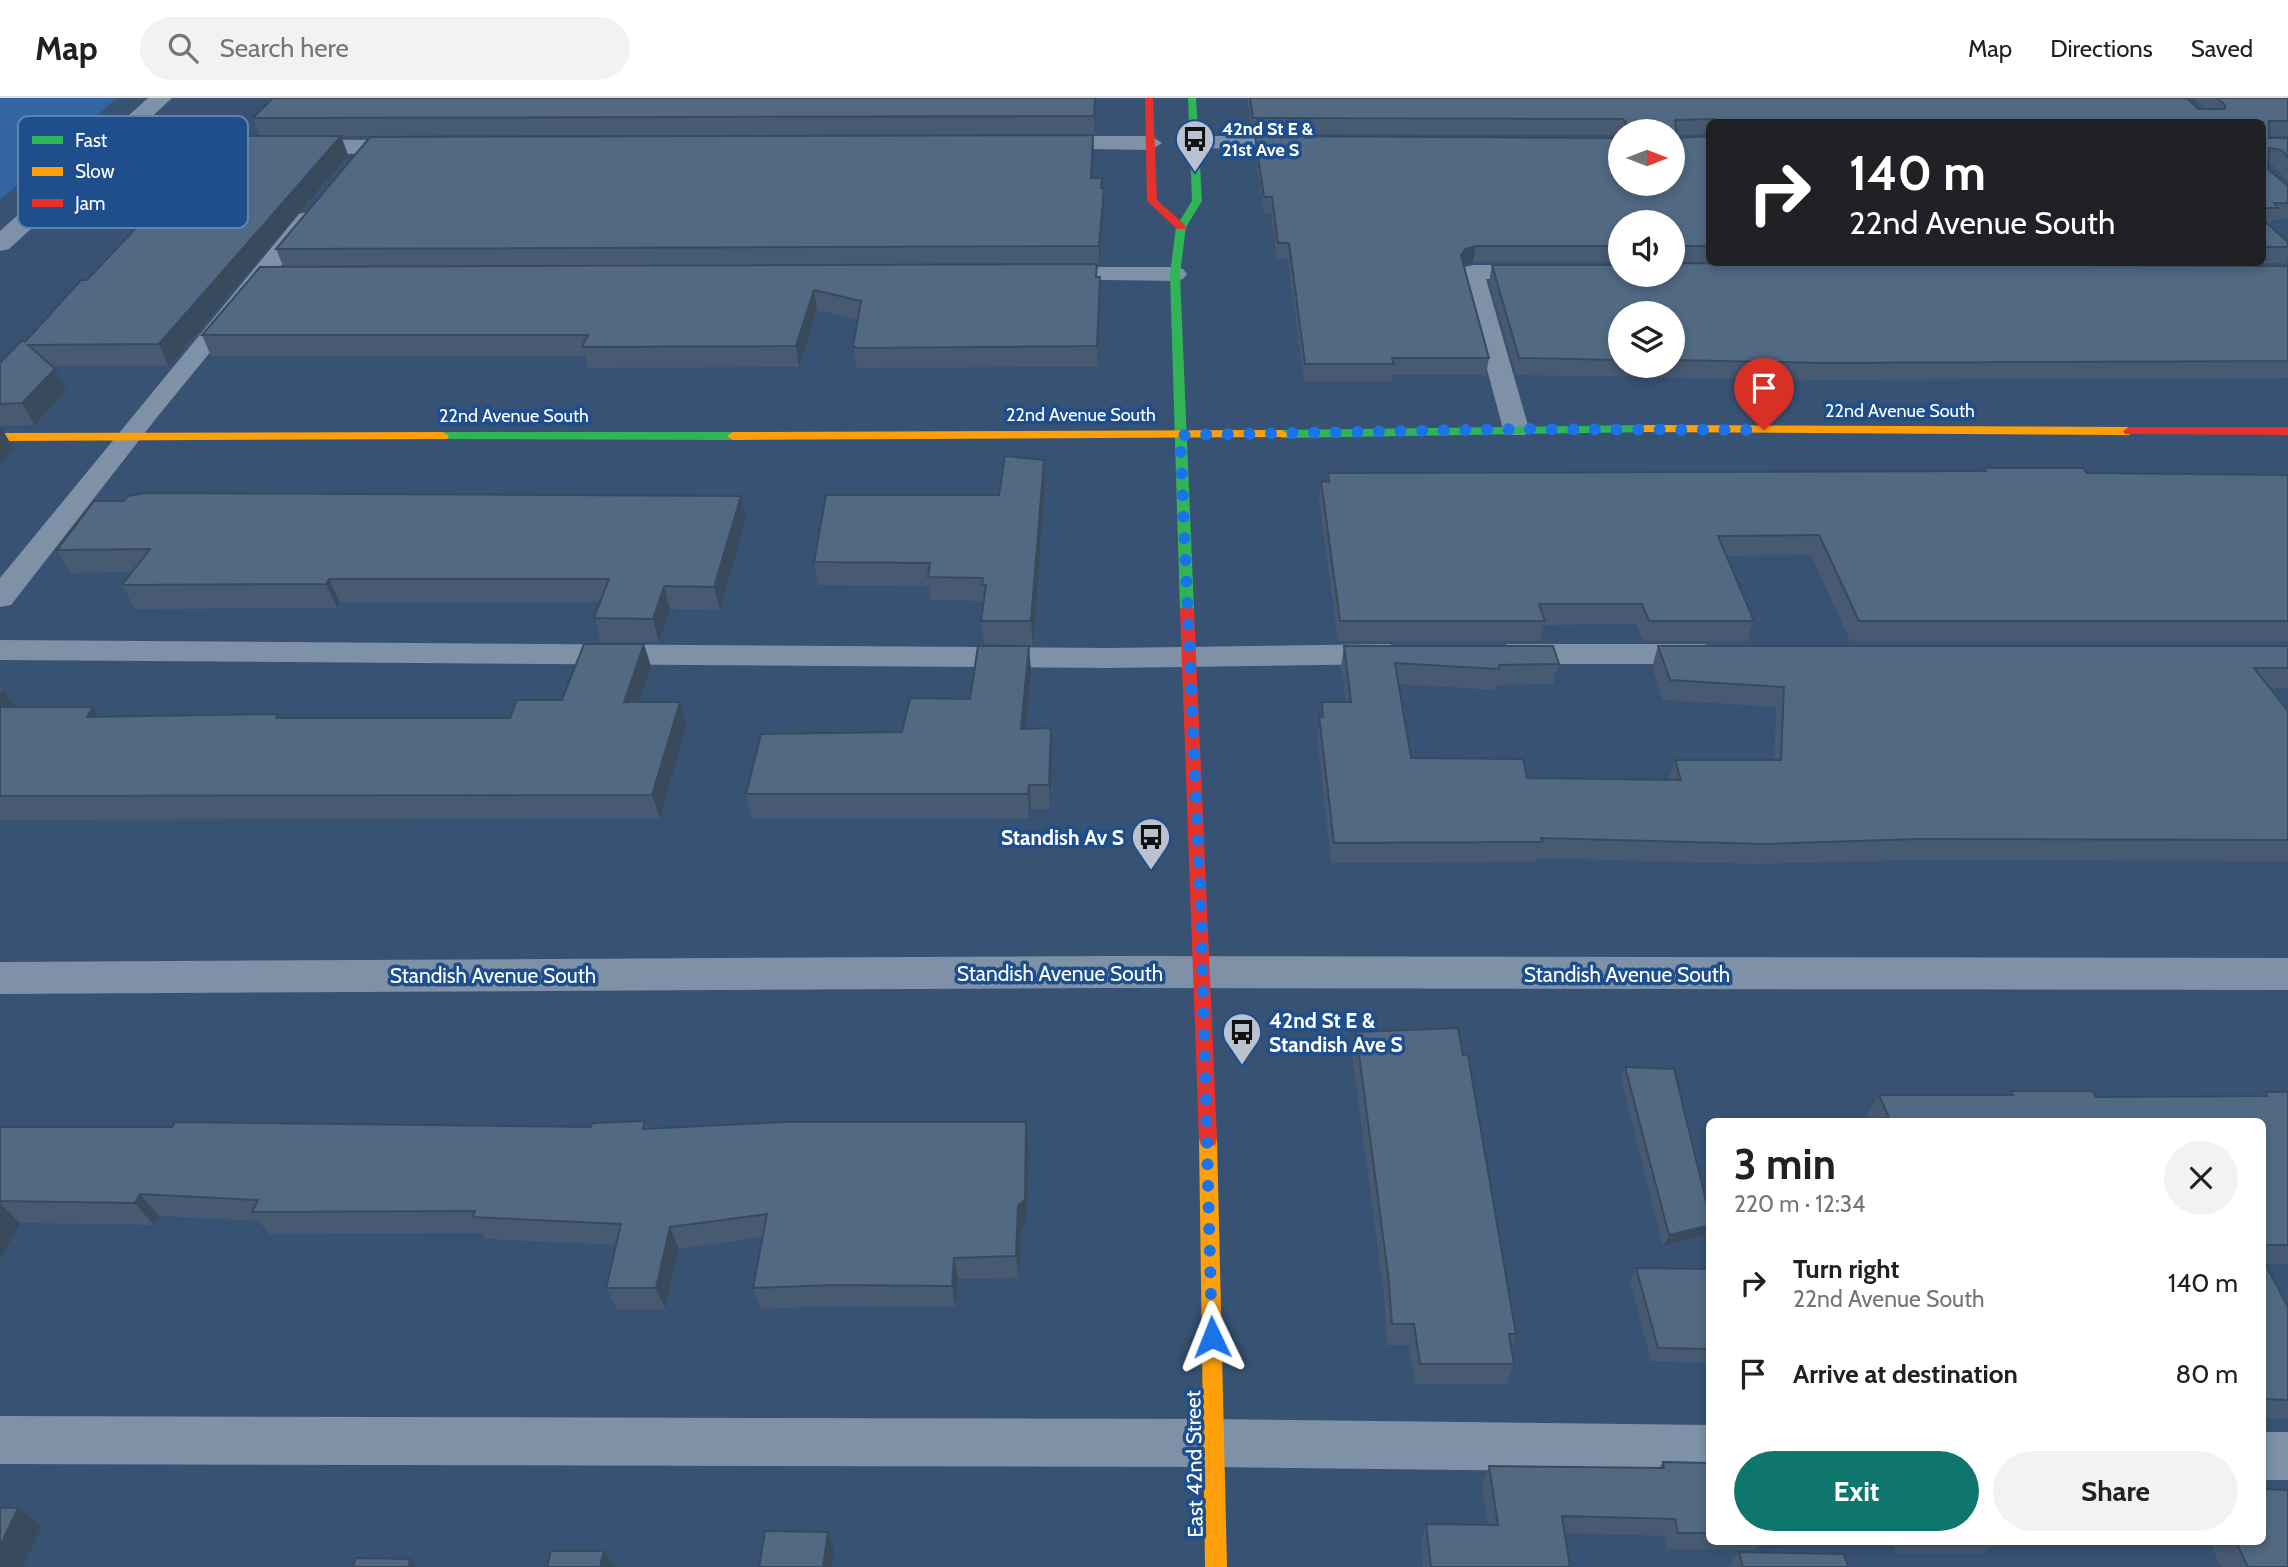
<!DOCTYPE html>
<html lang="en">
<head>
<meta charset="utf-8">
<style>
  :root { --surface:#fff; --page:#f2f2f2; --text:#202124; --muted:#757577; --line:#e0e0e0; --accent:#0f766e }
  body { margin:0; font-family:Cabin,sans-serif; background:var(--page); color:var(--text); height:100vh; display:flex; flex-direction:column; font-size:26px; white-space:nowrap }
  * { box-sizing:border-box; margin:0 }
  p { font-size:23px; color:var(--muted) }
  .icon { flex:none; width:38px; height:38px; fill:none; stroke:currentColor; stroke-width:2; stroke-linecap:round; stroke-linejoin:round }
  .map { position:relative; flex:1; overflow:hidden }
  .details { position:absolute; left:1706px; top:1020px; width:560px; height:427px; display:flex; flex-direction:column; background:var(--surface); border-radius:10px; box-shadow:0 4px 10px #0003 }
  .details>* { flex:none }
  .top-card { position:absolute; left:1706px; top:21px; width:560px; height:147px; border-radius:10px; box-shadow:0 4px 10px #0003; background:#202124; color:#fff; overflow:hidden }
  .needle { width:46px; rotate:90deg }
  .fabs { position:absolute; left:1608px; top:21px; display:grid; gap:14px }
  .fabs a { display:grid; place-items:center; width:77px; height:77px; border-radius:50%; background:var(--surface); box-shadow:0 4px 10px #0003; font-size:35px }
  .pin { position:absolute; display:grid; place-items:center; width:60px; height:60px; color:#fff; margin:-72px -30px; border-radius:50% 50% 50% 0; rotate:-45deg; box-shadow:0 0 7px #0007 }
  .pin .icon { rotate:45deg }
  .me { position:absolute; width:77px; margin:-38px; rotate:358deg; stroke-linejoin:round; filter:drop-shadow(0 0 5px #0008) }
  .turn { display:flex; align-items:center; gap:24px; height:147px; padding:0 28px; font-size:32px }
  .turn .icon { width:91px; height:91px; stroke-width:2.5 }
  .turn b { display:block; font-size:49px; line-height:60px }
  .round { display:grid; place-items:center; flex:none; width:74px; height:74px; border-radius:37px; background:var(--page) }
  .headline { display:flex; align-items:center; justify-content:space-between; height:119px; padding:0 28px }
  h1 { font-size:42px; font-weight:700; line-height:52px }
  .button { display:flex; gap:14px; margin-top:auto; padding:14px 28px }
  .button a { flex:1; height:80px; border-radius:42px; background:var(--accent); color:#fff; font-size:28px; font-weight:700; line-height:80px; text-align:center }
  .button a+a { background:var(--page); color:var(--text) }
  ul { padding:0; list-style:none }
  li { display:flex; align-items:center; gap:21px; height:91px; padding:0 28px }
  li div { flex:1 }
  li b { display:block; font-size:26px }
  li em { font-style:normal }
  header { display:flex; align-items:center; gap:42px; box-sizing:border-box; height:98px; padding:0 35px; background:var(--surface); border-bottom:2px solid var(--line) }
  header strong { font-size:33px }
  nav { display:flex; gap:38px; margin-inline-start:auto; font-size:24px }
  .search { width:490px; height:63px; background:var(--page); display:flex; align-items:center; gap:18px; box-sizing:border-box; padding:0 24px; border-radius:38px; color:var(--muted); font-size:26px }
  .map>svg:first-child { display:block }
</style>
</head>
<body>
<header>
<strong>Map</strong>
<div class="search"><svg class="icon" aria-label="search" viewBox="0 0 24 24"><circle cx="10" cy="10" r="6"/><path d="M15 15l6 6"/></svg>Search here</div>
<nav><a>Map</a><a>Directions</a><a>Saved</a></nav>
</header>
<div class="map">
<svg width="2288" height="1469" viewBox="0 0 2288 1469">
  <rect width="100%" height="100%" fill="#375273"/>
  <!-- green -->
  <path fill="#3265a2" d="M0,0H117L0,102Z"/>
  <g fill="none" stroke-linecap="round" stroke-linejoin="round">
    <!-- lane -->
    <path fill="#7e91a7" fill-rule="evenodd" d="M307,114L315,116L318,121L315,126L158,318L11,507L0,509V480L299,116Z
      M1473,167H1620V177H1630L1620,181H1486L1529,331L1525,337H1507L1503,331L1461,174L1465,169Z
      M1049,169H1175L1183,171L1187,176L1183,181L1175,183L1041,181L1037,176L1041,171Z
      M0,542L1108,550L1389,546L1400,549L1405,556L1400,563L1389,566L1108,570L0,562Z
      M1508,546H1704L1715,549L1720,556L1715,563L1704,566H1508L1497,563L1492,556L1497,549Z
      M0,1318L1215,1321L1710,1327V1375L1215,1369L0,1366Z
      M2263,1334H2288V1382H2263Z"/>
    <!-- street -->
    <path fill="#7e91a7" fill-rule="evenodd" d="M148,0H172L128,41L414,42L425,49L414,56L114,55L9,151L0,153V133Z
      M1041,38H1151L1162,45L1151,52L1033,50L1030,45L1033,40Z
      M1196,38H1307L1318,45L1307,52L1188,50L1185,45L1188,40Z
      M1108,858L2288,860V892L1108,890L0,896V864Z"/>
    <!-- fast -->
    <path fill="#30b455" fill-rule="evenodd" d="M1188,0H1196L1202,103L1186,129L1180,176L1194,511L1187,515L1180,511L1170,176L1176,129L1192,103Z
      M1646,327L1652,331L1650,334L1282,340L1276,336L1282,332Z
      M443,334H733L739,338L733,342L439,341L437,338Z"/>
    <!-- slow -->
    <path fill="#ff9f0a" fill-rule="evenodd" d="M1646,327L2129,329L2135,333L2129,337L1642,334L1640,331Z
      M1282,332L1288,336L1286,339L733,342L727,338L733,334Z
      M443,334L449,338L447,341L0,343V335Z
      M1208,1033L1215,1035L1217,1041L1227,1469H1205L1199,1041L1201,1035Z"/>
    <!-- jam -->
    <path fill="#e5322d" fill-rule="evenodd" d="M1145,0H1153L1157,102L1185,127V131H1177L1147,103Z
      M2129,329H2288V337L2125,336L2123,333Z
      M1187,507L1194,511L1217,1041L1215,1047L1208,1049L1201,1047L1199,1041L1180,511Z"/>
  </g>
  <!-- wall -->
  <path fill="#475a71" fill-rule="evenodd" d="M1096,0L1095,36L341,38L348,57L169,268H52L66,292L35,327L0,328V265L25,244L87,182L174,97L194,80L260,38L253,20Z
    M1247,0H2187L2198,11H2205L2194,0H2288V38H2269V40H2288V83L2273,68L2269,67L2268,71L2288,88V121L2272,122L2270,126H2268L2288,144V159L2285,165L1748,164H2263V24H1710V36L1676,37L1677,40L1710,38V164H1673V124H1620V166V164H1473L1463,167L1489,260L1486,277H1392L1391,283H1304L1288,161H1277L1271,115H1264L1255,53V38L1620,40L1673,33H1620V37L1252,36Z
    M1094,55L1092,80H1102V90H1104V108L1099,167H1097V179H1100V199L1098,269L860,270L856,269L853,248L858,222L817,212L799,269L588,270L585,258H211L202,237L283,168L276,151Z
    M1492,167L2288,168V280L1817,282L1516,277L1489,184ZM1620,215H1673V268H1620Z
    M1044,362L1045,385L1033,547L984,546L981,523L984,503L930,502L929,488L818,487L814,464L999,397Z
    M1983,370L2087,375L2288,377V543H1850L1811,457L1727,458L1754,523L1747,543H1643L1636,526L1544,527L1540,543H1338L1319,403L1321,383L1327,384L1328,375L1982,373Z
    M746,421L720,512L670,511L659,544H601L594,520L600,504H340L337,510L135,511L122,487L132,474L71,475L57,452Z
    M644,546L651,569L639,604L686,628L660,720L0,722V591H3L15,609H93L99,619L510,620L562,602Z
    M1344,548L1559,566L1553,586L1496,587L1495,592L1398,586L1411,660L1527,680L1668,682L1675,662H1774L1776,609L1663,602L1652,569L1658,548H2288V590H2270L2288,613V763L1908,762L1757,766L1537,760L1536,764L1331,765L1317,639L1322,604H1346L1341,569Z
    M1031,572L1025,631L1052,654L1050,711H1031L1029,720H752L746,696L902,634Z
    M1356,934L1516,1236L1512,1249L1514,1266L1507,1286H1415L1408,1247H1387L1384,1197L1352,957Z
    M1625,969L1706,1137L1663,1148L1621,981Z
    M2011,993L2096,999L2261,998L2265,994H2288V1166H2265L2288,1209V1320H2263V1024H1870L1867,1017L1879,997H2008Z
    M645,1023L648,1031L1028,1047L1027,1123L1021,1130L1019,1180L958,1181L955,1209L838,1208L761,1211L753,1190L763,1139L679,1151L665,1211H617L606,1190L617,1147L486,1141L483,1135L269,1136L259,1123L159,1118L154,1127L20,1125L0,1162V1029H591Z
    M1636,1170L1710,1171V1265L1651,1263L1630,1185Z
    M1663,1364L1710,1365V1444H1761L1755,1452L1667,1451L1664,1438L1564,1435L1570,1469H1423L1421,1443L1426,1426L1488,1427L1482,1385L1489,1368L1659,1370Z
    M1893,1444H1996L1984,1455H1896Z
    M2210,1444H2263L2288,1469H2221Z
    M1739,1454L1743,1469H1728Z"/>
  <!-- shaded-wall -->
  <path fill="#394a5c" d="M1095,0H1096L1095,36L1094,18Z
    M1093,37L1094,55L1091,98V80Z
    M341,38L348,57L169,268L159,246Z
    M1104,90V108L1099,167V148Z
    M1476,148L1473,164L1463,167L1461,158L1465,151Z
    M1100,179V199L1098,269L1097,248Z
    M814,192L817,212L799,269L796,248Z
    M55,271L66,292L35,327L22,305Z
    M1,329L14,351L0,367V330Z
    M1044,362L1045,385L1033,547L1031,523Z
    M741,398L746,421L720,512L714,489Z
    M329,481L340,504L337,510L326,486Z
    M664,488L670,511L659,544L653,521Z
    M644,546L651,569L631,627L624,604Z
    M1029,548L1031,572L1023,655L1021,631Z
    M3,591L19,615L0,625V595Z
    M680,604L686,628L660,720L652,697Z
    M93,609L108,633L87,619Z
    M1051,630L1052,654L1050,711L1049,687Z
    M1029,687L1031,711L1029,720L1028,696Z
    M1026,1024L1028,1047L1027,1123L1021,1130L1019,1180L1016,1158L1018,1108Z
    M140,1096L159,1118L154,1127L135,1105Z
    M0,1105L20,1125L0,1162Z
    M1710,1127V1129L1706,1137L1663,1148L1669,1137Z
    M670,1129L679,1151L665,1211L656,1190Z
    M954,1160L958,1181L955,1209L952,1188Z
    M18,1410L42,1428L23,1469H0V1448Z
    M828,1434L834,1452L832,1469H823Z
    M604,1453L615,1469H600Z
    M410,1461L418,1469H408Z"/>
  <!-- building -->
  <path fill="#526983" stroke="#394a5c" stroke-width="2" d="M273,0H1095L1094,18L253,20Z
    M1250,0H2187L2198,11H2225V7L2217,0H2288V23H2269V40H2288V59L2281,52L2269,50L2268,71L2288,88V105H2274L2278,110H2263V24H1714V21L1675,22L1677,40L1710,38V148H1677L1675,158H1673V124H1620V148H1476L1465,151L1461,158L1489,260H1392L1394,266H1305L1289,145H1278L1272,99H1264L1255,38L1620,40V86H1673V33H1624L1626,24L1623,21L1253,20Z
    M1093,37L1091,80H1102L1101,90H1104L1099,148L276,151L370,39Z
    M235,38H341L159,246L28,247L55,271L22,305L0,306V265L22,242L25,244L81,182H87L167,97H174L190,80H194Z
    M2263,122L2288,144V149H2263Z
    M1673,165L2288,168V263L1823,265L1673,262V215H1620V262L1519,260L1492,167H1620V177H1673Z
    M1097,166L1096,179H1100L1097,248L857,250L853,248L861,203L814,192L796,248L582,249L588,237H202L260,169Z
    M1005,358L1044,362L1031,523H981L986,487H982L983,480L928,479L930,465L814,464L826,397H999Z
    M1983,370H2083L2087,375L2288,377V523H1859L1819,437L1718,438L1754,523H1649L1642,506H1539L1545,523H1340L1321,383L1329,384L1328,375L1986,373Z
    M145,395L741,398L714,489L664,488L653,521L594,520L609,481H329L326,486L122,487L150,451L57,452L94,403H124L128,398Z
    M584,546H644L624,604H680L652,697L0,698V609H93L87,619L278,616L276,620H510L517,602H562Z
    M978,548H1029L1021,631L1051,630L1049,687H1029L1028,696H746L761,636L902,634L910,600L970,601Z
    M1344,548H1553L1559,566L1499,567V571L1395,565L1411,660L1523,661L1527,680L1681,682L1675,662H1781L1784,589L1670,582L1658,548H2288V570H2254L2288,613V742L1919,741L1765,746L1541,740L1542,744L1334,745L1319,618L1323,619L1322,604H1351Z
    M1458,930L1463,957H1468L1516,1236H1509L1514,1266H1420L1414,1226H1392L1388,1176L1356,934Z
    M1625,969L1674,971L1710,1119V1127L1669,1137Z
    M2011,993H2092L2096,999L2267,998L2265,994H2288V1147H2263V1024H1886L1884,1020H1889L1879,997H2013Z
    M645,1023L643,1031L784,1024H1026L1025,1101L1018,1108L1016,1158L954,1160L952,1188L832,1187L753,1190L767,1116L670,1129L656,1190H606L621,1126L473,1119L475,1113L252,1114L258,1102L140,1096L135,1105L0,1103V1029H172L175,1024L591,1029L592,1025Z
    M2263,1162L2288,1209V1302L2263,1301Z
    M1636,1170L1710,1171V1251L1658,1250Z
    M1663,1364L1710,1365V1435H1678L1675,1421L1562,1418L1570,1469H1431L1426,1426L1498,1427L1489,1368L1664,1370Z
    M2263,1391L2288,1392V1469H2248L2236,1444H2263Z
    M0,1410H18L0,1448Z
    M765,1433L828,1434L823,1469H759Z
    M551,1453H604L600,1469H547Z
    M1739,1454L1844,1456L1848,1469H1743Z
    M356,1460L410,1461L408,1469H353Z"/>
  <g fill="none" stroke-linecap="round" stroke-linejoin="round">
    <!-- route -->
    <path stroke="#1a73e8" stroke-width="12" stroke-dasharray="0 21.6" d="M1212,1239L1201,816L1180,337L1516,331L1764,332"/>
  </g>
  <!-- icons -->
  <defs>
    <g id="bus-pin" transform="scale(2.0125)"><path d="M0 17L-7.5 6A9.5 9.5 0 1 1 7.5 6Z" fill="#b9c2ce" stroke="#1e4e8c"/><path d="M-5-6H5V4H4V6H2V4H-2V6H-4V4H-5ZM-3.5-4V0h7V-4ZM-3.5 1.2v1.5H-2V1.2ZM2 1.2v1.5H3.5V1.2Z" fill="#111"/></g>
  </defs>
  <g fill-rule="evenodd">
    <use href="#bus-pin" x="1195" y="41"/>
    <use href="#bus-pin" x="1151" y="739"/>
    <use href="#bus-pin" x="1242" y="934"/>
  </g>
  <g text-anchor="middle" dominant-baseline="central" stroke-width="7" stroke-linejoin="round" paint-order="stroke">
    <!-- far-poi labels -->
    <g font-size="18" font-weight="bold" fill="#fff" stroke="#1e4e8c" text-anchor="start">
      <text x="1222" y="31">42nd St E &amp;<tspan x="1222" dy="21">21st Ave S</tspan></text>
    </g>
    <!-- far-street labels -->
    <g font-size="18" fill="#fff" stroke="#1e4e8c">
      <text x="1900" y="313">22nd Avenue South</text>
      <text x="1081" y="317">22nd Avenue South</text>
      <text x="514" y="318">22nd Avenue South</text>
    </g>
    <!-- poi labels -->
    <g font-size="21" font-weight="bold" fill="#fff" stroke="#1e4e8c" text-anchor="end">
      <text x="1124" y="739">Standish Av S</text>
      <text x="1269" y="922" text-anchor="start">42nd St E &amp;<tspan x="1269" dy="24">Standish Ave S</tspan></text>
    </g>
    <!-- street labels -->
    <g font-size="21" fill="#fff" stroke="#1e4e8c">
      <text x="1060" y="875">Standish Avenue South</text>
      <text x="1627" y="876">Standish Avenue South</text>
      <text x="493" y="877">Standish Avenue South</text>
      <text transform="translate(1194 1366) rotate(-91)">East 42nd Street</text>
    </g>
  </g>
  <!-- legend -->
  <rect x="18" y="18" width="230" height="112" rx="10" fill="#1e4e8c" stroke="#6283ae" stroke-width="2"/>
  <rect x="32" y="38" width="31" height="8" fill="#30b455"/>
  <rect x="32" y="69" width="31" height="9" fill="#ff9f0a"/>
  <rect x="32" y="101" width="31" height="8" fill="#e5322d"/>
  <g font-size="19" fill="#fff">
    <text x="75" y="49">Fast</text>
    <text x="75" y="80">Slow</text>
    <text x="75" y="112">Jam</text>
  </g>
</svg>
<div class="fabs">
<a><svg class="needle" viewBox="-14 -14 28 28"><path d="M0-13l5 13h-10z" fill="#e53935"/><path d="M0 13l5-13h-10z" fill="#757577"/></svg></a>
<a><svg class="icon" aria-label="sound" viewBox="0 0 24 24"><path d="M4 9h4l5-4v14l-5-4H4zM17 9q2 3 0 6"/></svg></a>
<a><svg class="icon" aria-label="layers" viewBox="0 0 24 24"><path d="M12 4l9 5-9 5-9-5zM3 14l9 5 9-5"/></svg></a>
</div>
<div class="pin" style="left:1764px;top:332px;background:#d93025"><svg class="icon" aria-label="arrive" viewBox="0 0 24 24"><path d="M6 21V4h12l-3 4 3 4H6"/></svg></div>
<svg class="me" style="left:1212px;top:1239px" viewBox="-20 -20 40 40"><path d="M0-17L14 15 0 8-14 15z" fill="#1a73e8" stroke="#fff" stroke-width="4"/></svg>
<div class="top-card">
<div class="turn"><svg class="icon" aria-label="right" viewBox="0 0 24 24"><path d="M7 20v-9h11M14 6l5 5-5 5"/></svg><div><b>140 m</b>22nd Avenue South</div></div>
</div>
<section class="details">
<div class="headline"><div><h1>3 min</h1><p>220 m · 12:34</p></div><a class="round"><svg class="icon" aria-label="close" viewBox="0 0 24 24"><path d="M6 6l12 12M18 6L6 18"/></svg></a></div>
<ul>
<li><svg class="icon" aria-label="right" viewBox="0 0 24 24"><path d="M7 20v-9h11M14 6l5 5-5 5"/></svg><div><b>Turn right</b><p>22nd Avenue South</p></div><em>140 m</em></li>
<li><svg class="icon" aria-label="arrive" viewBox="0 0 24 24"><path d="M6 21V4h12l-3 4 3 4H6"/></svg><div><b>Arrive at destination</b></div><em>80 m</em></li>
</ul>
<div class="button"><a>Exit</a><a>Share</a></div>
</section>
</div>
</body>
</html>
